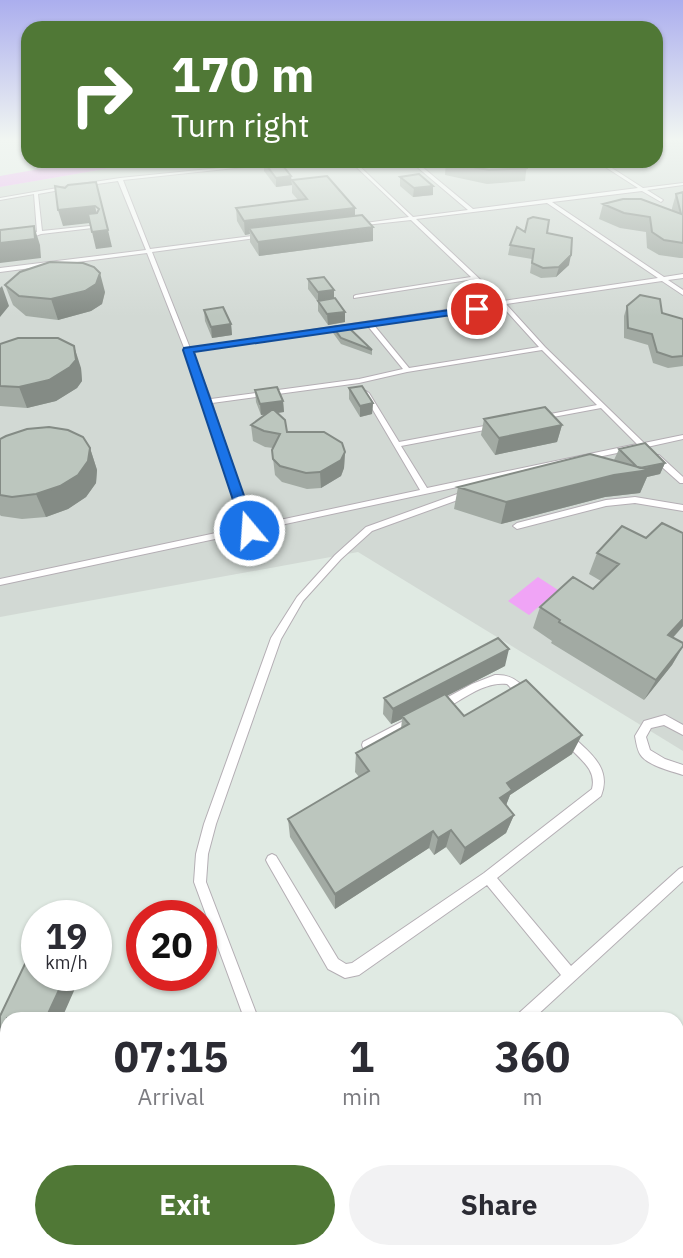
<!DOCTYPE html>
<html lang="en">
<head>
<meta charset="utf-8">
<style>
  :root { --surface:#fff; --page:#f2f2f3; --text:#2b2b33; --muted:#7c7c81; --accent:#507836 }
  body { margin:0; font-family:"IBM Plex Sans",sans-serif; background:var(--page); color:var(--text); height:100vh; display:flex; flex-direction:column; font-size:26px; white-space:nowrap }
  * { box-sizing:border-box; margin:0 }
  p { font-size:23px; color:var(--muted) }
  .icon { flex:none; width:38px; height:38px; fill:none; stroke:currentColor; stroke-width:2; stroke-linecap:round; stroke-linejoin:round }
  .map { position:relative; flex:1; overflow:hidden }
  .side { position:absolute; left:0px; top:1012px; width:684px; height:247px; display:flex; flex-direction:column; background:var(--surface); border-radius:21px 21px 0 0; box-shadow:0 2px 5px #0004 }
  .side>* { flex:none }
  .top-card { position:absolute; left:21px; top:21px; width:642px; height:147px; border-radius:21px; box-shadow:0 2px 5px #0004; background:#507836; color:#fff; overflow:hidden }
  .speed { position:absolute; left:21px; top:900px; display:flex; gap:14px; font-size:35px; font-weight:700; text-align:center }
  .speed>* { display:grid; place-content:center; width:91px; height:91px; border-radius:50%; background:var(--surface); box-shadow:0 2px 5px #0004; line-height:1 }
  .speed small { font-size:18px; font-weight:400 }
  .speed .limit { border:10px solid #d22; background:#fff; color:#111 }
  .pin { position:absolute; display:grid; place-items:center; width:60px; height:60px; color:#fff; margin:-30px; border:4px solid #fff; border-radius:50%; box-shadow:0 2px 7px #0007 }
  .me { position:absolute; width:77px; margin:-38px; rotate:342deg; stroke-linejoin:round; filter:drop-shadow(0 0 5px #0008) }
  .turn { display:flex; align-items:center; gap:24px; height:147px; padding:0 35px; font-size:32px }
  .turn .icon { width:91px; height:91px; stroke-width:2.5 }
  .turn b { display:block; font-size:49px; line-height:60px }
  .eta { display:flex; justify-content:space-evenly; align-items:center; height:119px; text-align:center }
  .eta b { font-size:42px; font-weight:800; line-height:49px }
  .action { display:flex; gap:14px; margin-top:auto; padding:14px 35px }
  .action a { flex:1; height:80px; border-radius:42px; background:var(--accent); color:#fff; font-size:28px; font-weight:800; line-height:80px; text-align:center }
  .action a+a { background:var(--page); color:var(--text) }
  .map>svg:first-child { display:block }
</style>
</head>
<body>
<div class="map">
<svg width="683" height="1258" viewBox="0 0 683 1258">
  <rect width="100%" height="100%" fill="#e0eae3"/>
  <!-- industrial -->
  <path fill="#d2d9d4" d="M656,141H683V751L358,552L0,617V187L152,161H656Z"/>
  <!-- water -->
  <path fill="#f0a4f6" d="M84,161H152L0,187V176Z
    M538,577L558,590L529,615L508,601Z"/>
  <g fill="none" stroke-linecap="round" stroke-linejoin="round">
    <!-- service casing -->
    <g stroke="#b4aeb4" stroke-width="2">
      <path id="service" d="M287,161H301L123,180L150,249L260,235L263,237L152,252L190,348L498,302L474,279L354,298V296L356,295L471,277L411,220L356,226L358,224L409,217L350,161H354L413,217L468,210L410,161H415L473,209L638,188L596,161H601L643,188L683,183V185L647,190L663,200L661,202L642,191L552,202L664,277L683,274V278L668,280L683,290V295L662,281L506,304L545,347L644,443L683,435V439L647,447L644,449L641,448L598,457L0,585V579L244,527L205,401L147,253L0,272V268L146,250L118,181L83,186L81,184L120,178ZM547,203L658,278L503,301L416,219ZM501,305L539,347L409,368L373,324ZM367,325L403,369L359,379L211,399L192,351ZM542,350L597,405L540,416H537V420L601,408L637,444L427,488L401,446L495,428L499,426L495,424L399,442L369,393L366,391L363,393L420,490L252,526L212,403L359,383L407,372Z
        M69,186L71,188L38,194L42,231L99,225L101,227L41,234L22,241L0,244V240L21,238L37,232L34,194L0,200V198Z
        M653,455H659L683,477V483H680L653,459Z
        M463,492L466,493V497L372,531L341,559L303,601L281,639L216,824L208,854L206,882L258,1018H244L194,882L196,854L204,824L271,638L297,597L335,555L366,527Z
        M635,497L683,505V511L635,503L606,506L517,529L513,526L517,523L606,500Z
        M495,675C510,674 520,681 528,693L527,696C518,699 513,689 507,684C485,681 463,699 445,709L441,710L437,709L436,706L437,703L472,684Z
        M665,715L683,725V735L664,725L651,728L646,737L650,750L665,759L683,765V775C671,771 646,765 640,754C637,749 636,741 635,736L644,721Z
        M413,716L417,718L418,721L417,724L371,748L367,750L363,748L362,745L363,742Z
        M568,734L572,736C590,753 612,768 601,796L497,878L571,966L679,869L683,867V881L534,1018H517L519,1013L561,975L487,885L359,975L345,978L328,969L268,864L266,860L268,856L272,854L276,856L338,959L346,964L352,963L484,873L592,789C598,766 573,756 563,739L564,736Z
        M98,1251H119L116,1258H94Z
        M268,1251H288L285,1258H264Z"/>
    </g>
    <!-- service -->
    <use href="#service" fill="#fff" fill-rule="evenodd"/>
  </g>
  <!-- wall -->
  <path fill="#a2aaa3" d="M446,161L527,164L525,181L487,184L445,175Z
    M264,162L291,176L292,185L276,187L264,171Z
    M400,177L433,186V195L413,197L400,186Z
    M292,180L355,216L373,241L259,256L250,242V234L245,235L237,221L236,208L298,200L292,193Z
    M683,192V258H680L659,255L647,248L646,232L620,228L599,219L603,204L672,210V208L676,194Z
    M547,233L569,265L556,277L541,278L530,273L532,259L508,255L510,245Z
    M308,279L334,298L345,312V322L328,325L318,311V302L308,289Z
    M5,285L105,292L102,304L91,311L58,320L26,316L13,305Z
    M627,306L683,319V366L668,368L653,363L648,345L624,338V316Z
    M204,310L231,324L232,335L212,338L205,321Z
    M333,327L372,350V355L341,344L333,333Z
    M0,344L81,368L82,381L77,388L56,401L27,408L0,406Z
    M349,388L373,403L372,414L360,417L349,399Z
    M255,390L283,401L284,412L277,413L287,432L345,452L344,468L341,476L321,488L307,489L282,482L275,475L272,450L273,448L265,447L253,441L251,425L265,415H261L256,402Z
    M484,419L562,425L557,442L495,455L481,435Z
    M0,439L90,448L97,470L96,483L86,497L68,509L46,517L22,519L1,516L0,515Z
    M619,449L665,463L660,474L647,477L640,493L605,497L501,524L454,509L458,487L616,461L614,460Z
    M683,533V626L673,638L683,647L672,665L644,700L551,643L552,641L533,628L540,607L593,589L601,581L589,574L597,553L646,538Z
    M505,666L446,696L464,716L572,754L510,795L506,805L514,815L506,833L460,865L446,847L434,855L429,848L335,909L290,837L288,819L359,777L355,772L356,753L401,729L402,719L391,724L383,714L384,698Z"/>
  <!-- shaded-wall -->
  <path fill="#848b85" d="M291,176L292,185L276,187V178Z
    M433,186V195L413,197L414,188Z
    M95,206L99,222L63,226L58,210Z
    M355,208V221L249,228L250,234L245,235L244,221Z
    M34,226L40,245L41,258L0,263V243Z
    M373,227V241L259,256L258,242Z
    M108,230L112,247L96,249L92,232Z
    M571,255L569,265L556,277L559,267Z
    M100,273L105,292L102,304L91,311L58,320L51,299Z
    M2,286L9,306L0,317V288Z
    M334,290V300L318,301V292Z
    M345,312V322L328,325L327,314Z
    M231,324L232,335L212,338L211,327Z
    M74,346L81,368L82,381L77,388L56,401L27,408L19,387Z
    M283,401L284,412L261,415L260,404Z
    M373,403L372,414L360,417V406Z
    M562,425L557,442L495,455L499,438Z
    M90,448L97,470L96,483L86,497L68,509L46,517L36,494Z
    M345,452L344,468L341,476L321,488L320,472Z
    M665,463L660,474L647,477L640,493L605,497L501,524L506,502Z
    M683,619V626L656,656L668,635Z
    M683,646L672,665L644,700L656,680Z
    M509,649L505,666L404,718L402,716V719L391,724L393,709Z
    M582,735L572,754L510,795L505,808L493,816L507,783Z
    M514,815L506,833L460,865L465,848Z
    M451,830L446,847L434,855L438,838Z
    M433,831L429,848L335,909V894Z
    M66,975H81L62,1018H46Z"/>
  <!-- building -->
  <path fill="#bcc6be" stroke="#848b85" stroke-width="2" d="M279,161L291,176L276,178L264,162Z
    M446,161H512L527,164V168L489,170L446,162Z
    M419,174L433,186L414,188L400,177Z
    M327,176L355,208L244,221L236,208L307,199L292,180Z
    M96,182L108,230L92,232L88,214L97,213L99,209L95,206L58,210L55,186L65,188L68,185Z
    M683,192V243L664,240L652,232L650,217L624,213L603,204L623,199H641L681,214L676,194Z
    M362,215L373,227L258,242L249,228Z
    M533,217L549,220L547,233L572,238L571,255L559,267L543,268L532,263L534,249L510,245L517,227L525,232L528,219Z
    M34,226L35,239L0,243V230Z
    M50,262L83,263L94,267L100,273L96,284L85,291L51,299L19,296L5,285L20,272Z
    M324,277L334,290L318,292L308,279Z
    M640,295L660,299L662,313L683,319V356L672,357L657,352L652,334L628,328L627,306Z
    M335,298L345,312L327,314L318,301Z
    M223,307L231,324L211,327L204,310Z
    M346,325L372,350L341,338L333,327Z
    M18,338H58L74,346L76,360L70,367L49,380L19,387L0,386V344Z
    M362,386L373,403L360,406L349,388Z
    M277,387L283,401L260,404L255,390Z
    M545,407L562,425L499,438L484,419Z
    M273,409L285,420L287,432H324L342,443L345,452L341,460L320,472L306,473L280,466L273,459L272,450L280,434L264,431L251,425Z
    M49,427L68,430L83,437L90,448L88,461L78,475L60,486L36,494L12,497L0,495V439L6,436L27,429Z
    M645,443L665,463L640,468L637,467L619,449Z
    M590,454L649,470L614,475L506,502L458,487Z
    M662,523L683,533V619L668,635L683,643V646L656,680L559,622L560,620L540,607L573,577L593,589L619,564L597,553L622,526L646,538Z
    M498,638L509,649L393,709L384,698Z
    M526,680L582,735L507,783L512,790L500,798L514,815L465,848L451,830L438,838L433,831L335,894L288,819L369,771L356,753L409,724L402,716L445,694L464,716Z
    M35,943L37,944V975H66L46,1018H7V1108L6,1110L0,1108V1016Z"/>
  <!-- sky -->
  <linearGradient id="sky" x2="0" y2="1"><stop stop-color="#abaeee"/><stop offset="0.44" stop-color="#f1f6f2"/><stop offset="1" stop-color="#f1f6f2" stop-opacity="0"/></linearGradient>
  <rect width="683" height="317" fill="url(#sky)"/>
  <!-- route -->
  <path fill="#1a73e8" stroke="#114b97" stroke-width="2" d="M477,306H480V311L194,352L256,530L254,533H244L183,350L184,348Z"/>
</svg>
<div class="speed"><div>19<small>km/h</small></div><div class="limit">20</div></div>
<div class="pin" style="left:477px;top:309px;background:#d93025"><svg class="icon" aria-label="arrive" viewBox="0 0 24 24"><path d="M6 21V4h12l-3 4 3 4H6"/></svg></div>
<svg class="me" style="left:249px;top:530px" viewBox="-20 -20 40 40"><circle r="17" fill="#1a73e8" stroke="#fff" stroke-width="3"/><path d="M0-11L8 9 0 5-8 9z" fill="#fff"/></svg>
<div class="top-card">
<div class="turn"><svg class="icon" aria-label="right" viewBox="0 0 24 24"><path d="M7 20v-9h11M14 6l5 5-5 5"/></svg><div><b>170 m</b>Turn right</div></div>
</div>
<section class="side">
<div class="eta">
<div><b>07:15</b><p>Arrival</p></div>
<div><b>1</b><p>min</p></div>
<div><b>360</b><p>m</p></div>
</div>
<div class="action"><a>Exit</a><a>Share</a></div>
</section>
</div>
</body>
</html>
